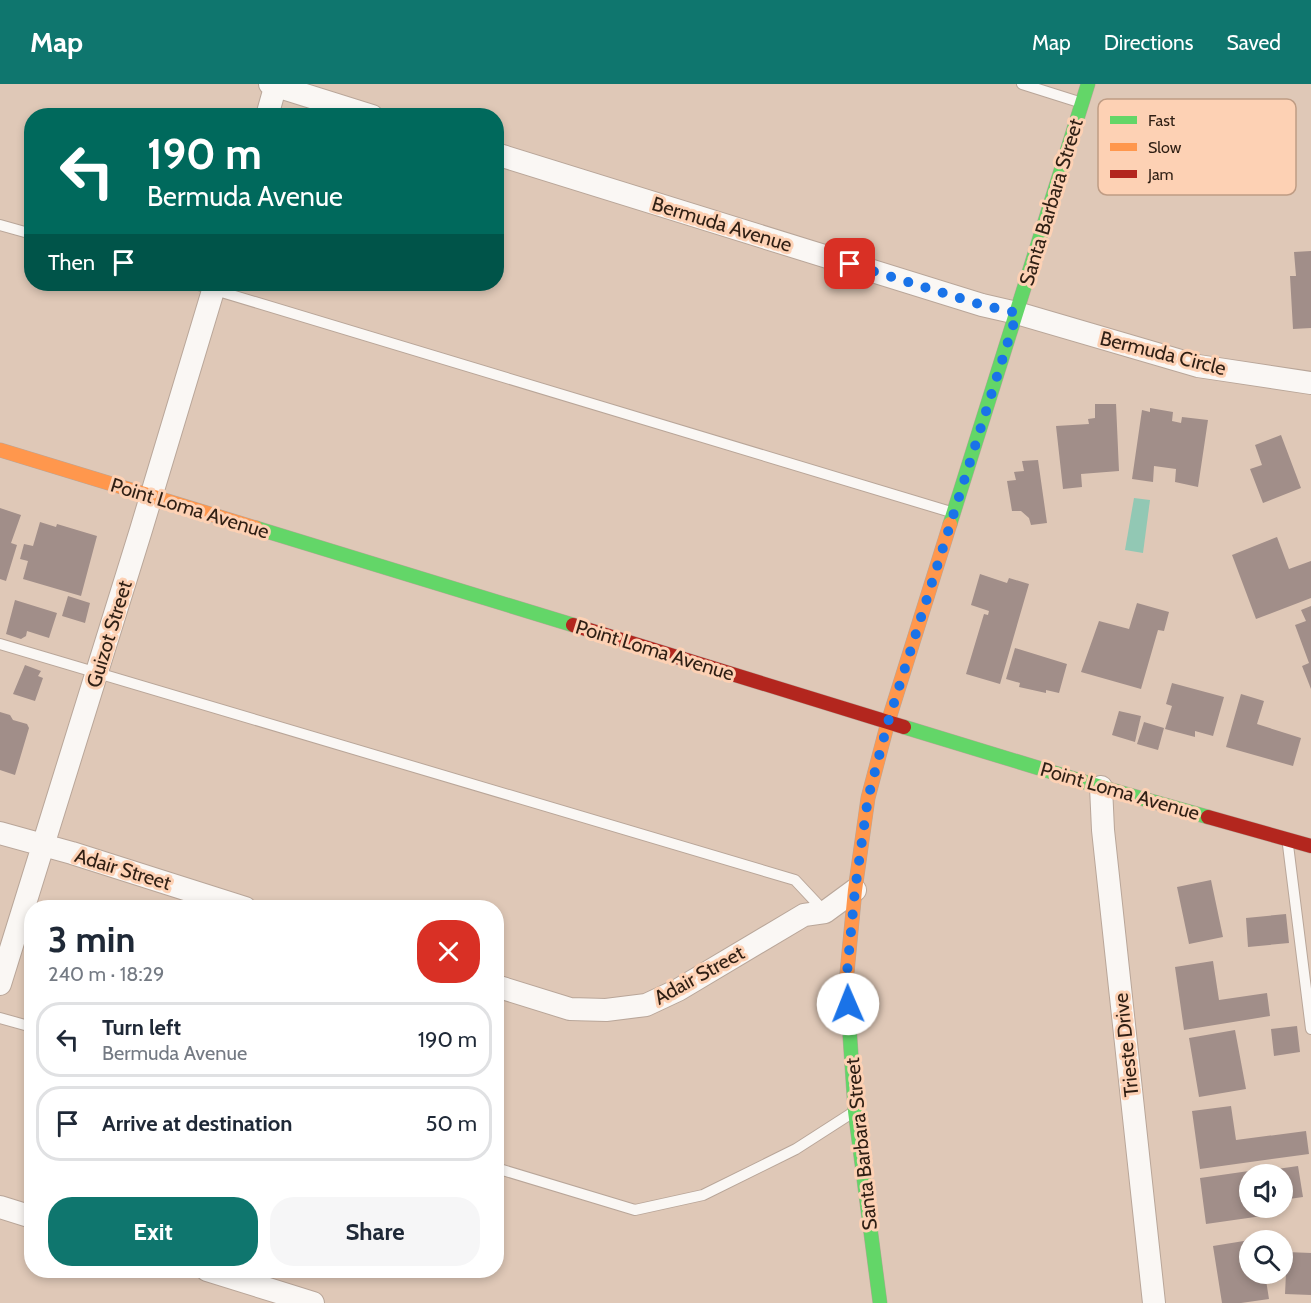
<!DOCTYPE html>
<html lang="en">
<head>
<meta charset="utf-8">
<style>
  :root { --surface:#fff; --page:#f6f6f7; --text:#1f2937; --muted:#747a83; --line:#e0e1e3; --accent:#0f766e }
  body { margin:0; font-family:Cabin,sans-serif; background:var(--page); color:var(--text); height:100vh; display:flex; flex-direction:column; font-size:22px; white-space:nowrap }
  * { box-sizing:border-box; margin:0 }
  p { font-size:20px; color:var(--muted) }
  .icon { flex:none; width:33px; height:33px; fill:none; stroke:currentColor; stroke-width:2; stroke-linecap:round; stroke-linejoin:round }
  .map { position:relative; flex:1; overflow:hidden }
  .details { position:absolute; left:24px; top:816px; width:480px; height:378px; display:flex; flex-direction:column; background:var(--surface); border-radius:24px; box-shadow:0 3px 9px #0003 }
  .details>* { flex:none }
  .top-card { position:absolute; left:24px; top:24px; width:480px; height:183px; border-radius:24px; box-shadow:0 3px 9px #0003; background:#00695c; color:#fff; overflow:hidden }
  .tools { position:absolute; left:1239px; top:1080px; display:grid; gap:12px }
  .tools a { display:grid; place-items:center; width:54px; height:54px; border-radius:50%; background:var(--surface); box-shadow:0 3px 9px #0003; font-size:30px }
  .pin { position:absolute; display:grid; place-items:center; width:51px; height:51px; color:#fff; margin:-26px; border-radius:12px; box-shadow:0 3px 9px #0006 }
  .me { position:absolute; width:66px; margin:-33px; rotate:359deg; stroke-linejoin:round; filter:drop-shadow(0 0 4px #0008) }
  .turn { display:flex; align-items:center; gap:21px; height:126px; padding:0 24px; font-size:27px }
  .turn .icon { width:78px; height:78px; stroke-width:2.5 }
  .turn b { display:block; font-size:42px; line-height:51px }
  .then { display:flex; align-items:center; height:57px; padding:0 24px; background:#0003; gap:12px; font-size:22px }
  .round { display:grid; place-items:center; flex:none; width:63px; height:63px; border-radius:24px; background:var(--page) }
  .head { display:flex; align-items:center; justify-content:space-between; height:102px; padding:0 24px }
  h1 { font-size:36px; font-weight:700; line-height:45px }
  .action { display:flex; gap:12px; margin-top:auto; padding:12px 24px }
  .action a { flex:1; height:69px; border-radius:24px; background:var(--accent); color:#fff; font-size:24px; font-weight:700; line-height:69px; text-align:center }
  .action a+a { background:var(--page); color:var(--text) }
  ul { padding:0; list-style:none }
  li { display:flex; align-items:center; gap:18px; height:75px; margin:0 12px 9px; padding:0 12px; border:3px solid var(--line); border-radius:24px }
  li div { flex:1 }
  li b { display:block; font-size:22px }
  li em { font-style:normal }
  header { display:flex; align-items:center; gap:36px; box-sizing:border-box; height:84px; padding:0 30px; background:var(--accent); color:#fff }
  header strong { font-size:28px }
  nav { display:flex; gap:33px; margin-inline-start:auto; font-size:21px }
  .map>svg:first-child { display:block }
</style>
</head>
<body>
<header>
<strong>Map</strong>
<nav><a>Map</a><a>Directions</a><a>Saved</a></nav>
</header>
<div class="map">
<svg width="1311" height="1219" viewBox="0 0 1311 1219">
  <rect width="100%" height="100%" fill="#dfc8b7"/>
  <!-- water -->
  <path fill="#92c8b4" d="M1134,414L1150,416L1143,469L1125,466Z"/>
  <!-- building -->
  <path fill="#a18e89" d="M1311,167V244L1293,245L1290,192H1296L1294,168Z
    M1095,320H1116L1119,387L1081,390L1082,403L1063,405L1056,342L1089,340L1088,335L1095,334Z
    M1150,324L1173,328L1172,337L1181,339L1182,333L1208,336L1198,403L1175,398L1176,385L1154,382L1153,398L1132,395L1142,326L1150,328Z
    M1281,351L1301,404L1263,419L1250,385L1262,381L1255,361Z
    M1038,376L1047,439L1031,441L1029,434L1021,427H1012L1007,397L1016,396L1014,388L1024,387L1022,377Z
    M0,424L21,431L11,459L17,461L6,497L0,495Z
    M40,438L56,443L57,440L97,452L81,512L23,495L28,477L20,475L24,460L33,462Z
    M1277,453L1289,485L1311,477V514L1256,535L1232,471Z
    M980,490L1007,499L1009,494L1029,500L1000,600L966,590L984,530L988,531L989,527L971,521Z
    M68,512L90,519L85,539L62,532Z
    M15,516L57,529L49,554L27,547L26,552L21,555L6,550Z
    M1137,519L1169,528L1164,547L1158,546L1141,605L1081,588L1099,537L1129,545Z
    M1311,522V605L1302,582L1309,579L1295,541L1306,537L1301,526Z
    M1015,564L1067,580L1059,609L1046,606V609L1019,603L1020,599L1006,595Z
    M25,581L41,587L38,592L43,594L35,617L13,610Z
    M1172,599L1224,613L1213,652L1195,647V653L1165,645L1172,622L1166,620Z
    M1241,610L1264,617L1257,640L1301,654L1293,682L1226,663Z
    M1119,627L1141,632L1135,658L1112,651Z
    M0,628L10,631L13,636L27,640L29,644L15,691L0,686Z
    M1144,638L1164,644L1158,666L1137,660Z
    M1211,796L1223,853L1189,860L1177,803Z
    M1286,830L1289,859L1248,863L1246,834Z
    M1213,877L1219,916L1267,909L1270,932L1184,946L1175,883Z
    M1297,942L1300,968L1274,972L1271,945Z
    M1235,946L1246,1005L1199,1013L1189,954Z
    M1231,1022L1236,1056L1306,1047L1309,1070L1200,1085L1192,1027Z
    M1298,1082L1303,1113L1282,1116V1090H1270V1086Z
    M1256,1086L1257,1090H1250V1124H1261L1262,1132L1206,1140L1200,1094Z
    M1276,1152L1277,1156H1253V1155Z
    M1250,1156V1190H1265L1269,1215L1241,1219H1222L1213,1162Z
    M1287,1168L1311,1169V1211L1285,1210Z"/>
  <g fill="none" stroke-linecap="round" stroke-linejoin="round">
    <!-- lane casing -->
    <g stroke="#b9a699" stroke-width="12">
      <path id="lane" d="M1022,0L1079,18
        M0,141L32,150
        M195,200L951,428
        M0,560L795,796L825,828
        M1288,761L1311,945
        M0,934L32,943
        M496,1084L635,1126L703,1111L796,1065L852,1029"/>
    </g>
    <!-- street casing -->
    <g stroke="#b9a699" stroke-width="24">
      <path id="street" d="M270,0L372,32
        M267,32L276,0
        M496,70L982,221L1017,229L1198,282L1311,299
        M1101,703L1103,746L1154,1219
        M0,749L72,769L245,824
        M0,900L141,446L215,200
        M496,902L570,925L606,926L646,921L678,906L804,831L825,828L855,806
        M0,1123L32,1133
        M207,1186L313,1219"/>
    </g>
    <!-- fast casing -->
    <g stroke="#b9a699" stroke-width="15">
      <path id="fast" d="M950,440L1088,0
        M256,444L573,541
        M904,643L1101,703L1208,733
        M849,939L855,1027L880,1219"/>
    </g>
    <!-- slow casing -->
    <g stroke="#b9a699" stroke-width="15">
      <path id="slow" d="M0,366L256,444
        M849,939L846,899L855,806L868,714L888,638L950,440"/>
    </g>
    <!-- jam casing -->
    <g stroke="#b9a699" stroke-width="15">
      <path id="jam" d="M573,541L904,643
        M1208,733L1311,762"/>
    </g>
    <!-- lane -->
    <use href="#lane" stroke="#faf7f4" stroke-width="10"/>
    <!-- street -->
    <use href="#street" stroke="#faf7f4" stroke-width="22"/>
    <!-- fast -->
    <use href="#fast" stroke="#63d668" stroke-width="14"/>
    <!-- slow -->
    <use href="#slow" stroke="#ff974d" stroke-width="14"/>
    <!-- jam -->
    <use href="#jam" stroke="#b3261e" stroke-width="14"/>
  </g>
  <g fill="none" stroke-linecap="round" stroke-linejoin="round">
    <!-- route -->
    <path stroke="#1a73e8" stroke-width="10" stroke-dasharray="0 18" d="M848,920L846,899L855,806L868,714L888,638L1017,229L982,221L850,180"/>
  </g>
  <g text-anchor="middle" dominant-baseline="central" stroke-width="6" stroke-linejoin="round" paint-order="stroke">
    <!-- street labels -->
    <g font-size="20" fill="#2f1f14" stroke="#fdd1b4">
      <text transform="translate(1051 118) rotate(-73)">Santa Barbara Street</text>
      <text transform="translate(722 140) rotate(17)">Bermuda Avenue</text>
      <text transform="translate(1163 269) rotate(14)">Bermuda Circle</text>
      <text transform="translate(190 424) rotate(17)">Point Loma Avenue</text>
      <text transform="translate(109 550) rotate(-73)">Guizot Street</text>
      <text transform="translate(655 566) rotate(17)">Point Loma Avenue</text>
      <text transform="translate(1120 707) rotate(16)">Point Loma Avenue</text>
      <text transform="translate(123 785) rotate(17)">Adair Street</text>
      <text transform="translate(699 891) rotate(-29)">Adair Street</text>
      <text transform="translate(1126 961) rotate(-96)">Trieste Drive</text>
      <text transform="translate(861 1060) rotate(-96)">Santa Barbara Street</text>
    </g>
  </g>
  <!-- legend -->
  <rect x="1098" y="15" width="198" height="96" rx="9" fill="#fdd1b4" stroke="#bf9c84" stroke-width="1.5"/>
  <rect x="1110" y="32" width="27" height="8" fill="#63d668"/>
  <rect x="1110" y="59" width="27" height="8" fill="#ff974d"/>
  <rect x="1110" y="86" width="27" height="8" fill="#b3261e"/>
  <g font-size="16" fill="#2f1f14">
    <text x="1148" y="42">Fast</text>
    <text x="1148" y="69">Slow</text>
    <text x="1148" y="96">Jam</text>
  </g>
</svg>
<div class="tools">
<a><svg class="icon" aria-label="sound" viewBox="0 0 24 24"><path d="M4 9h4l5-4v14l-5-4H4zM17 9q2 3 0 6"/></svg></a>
<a><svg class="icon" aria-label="search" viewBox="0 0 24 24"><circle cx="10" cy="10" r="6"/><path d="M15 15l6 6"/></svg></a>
</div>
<div class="pin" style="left:850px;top:180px;background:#d93025"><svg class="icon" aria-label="arrive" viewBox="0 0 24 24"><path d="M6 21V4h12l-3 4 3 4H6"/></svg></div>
<svg class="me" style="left:848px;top:920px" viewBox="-20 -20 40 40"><circle r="19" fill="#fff"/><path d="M0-13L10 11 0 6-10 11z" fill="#1a73e8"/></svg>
<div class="top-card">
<div class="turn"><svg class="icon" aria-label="left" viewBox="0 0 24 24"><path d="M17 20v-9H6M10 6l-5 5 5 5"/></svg><div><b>190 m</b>Bermuda Avenue</div></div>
<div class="then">Then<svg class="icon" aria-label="arrive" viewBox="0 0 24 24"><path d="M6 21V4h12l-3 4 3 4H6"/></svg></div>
</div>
<section class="details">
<div class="head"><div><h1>3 min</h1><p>240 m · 18:29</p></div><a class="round" style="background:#d93025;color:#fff"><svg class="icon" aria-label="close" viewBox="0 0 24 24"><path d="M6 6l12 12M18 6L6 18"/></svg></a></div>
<ul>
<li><svg class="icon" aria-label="left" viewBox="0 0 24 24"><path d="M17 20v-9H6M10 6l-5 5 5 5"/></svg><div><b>Turn left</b><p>Bermuda Avenue</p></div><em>190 m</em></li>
<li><svg class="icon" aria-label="arrive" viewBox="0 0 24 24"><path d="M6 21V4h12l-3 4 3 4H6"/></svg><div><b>Arrive at destination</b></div><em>50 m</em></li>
</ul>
<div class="action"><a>Exit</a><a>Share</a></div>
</section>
</div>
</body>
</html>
